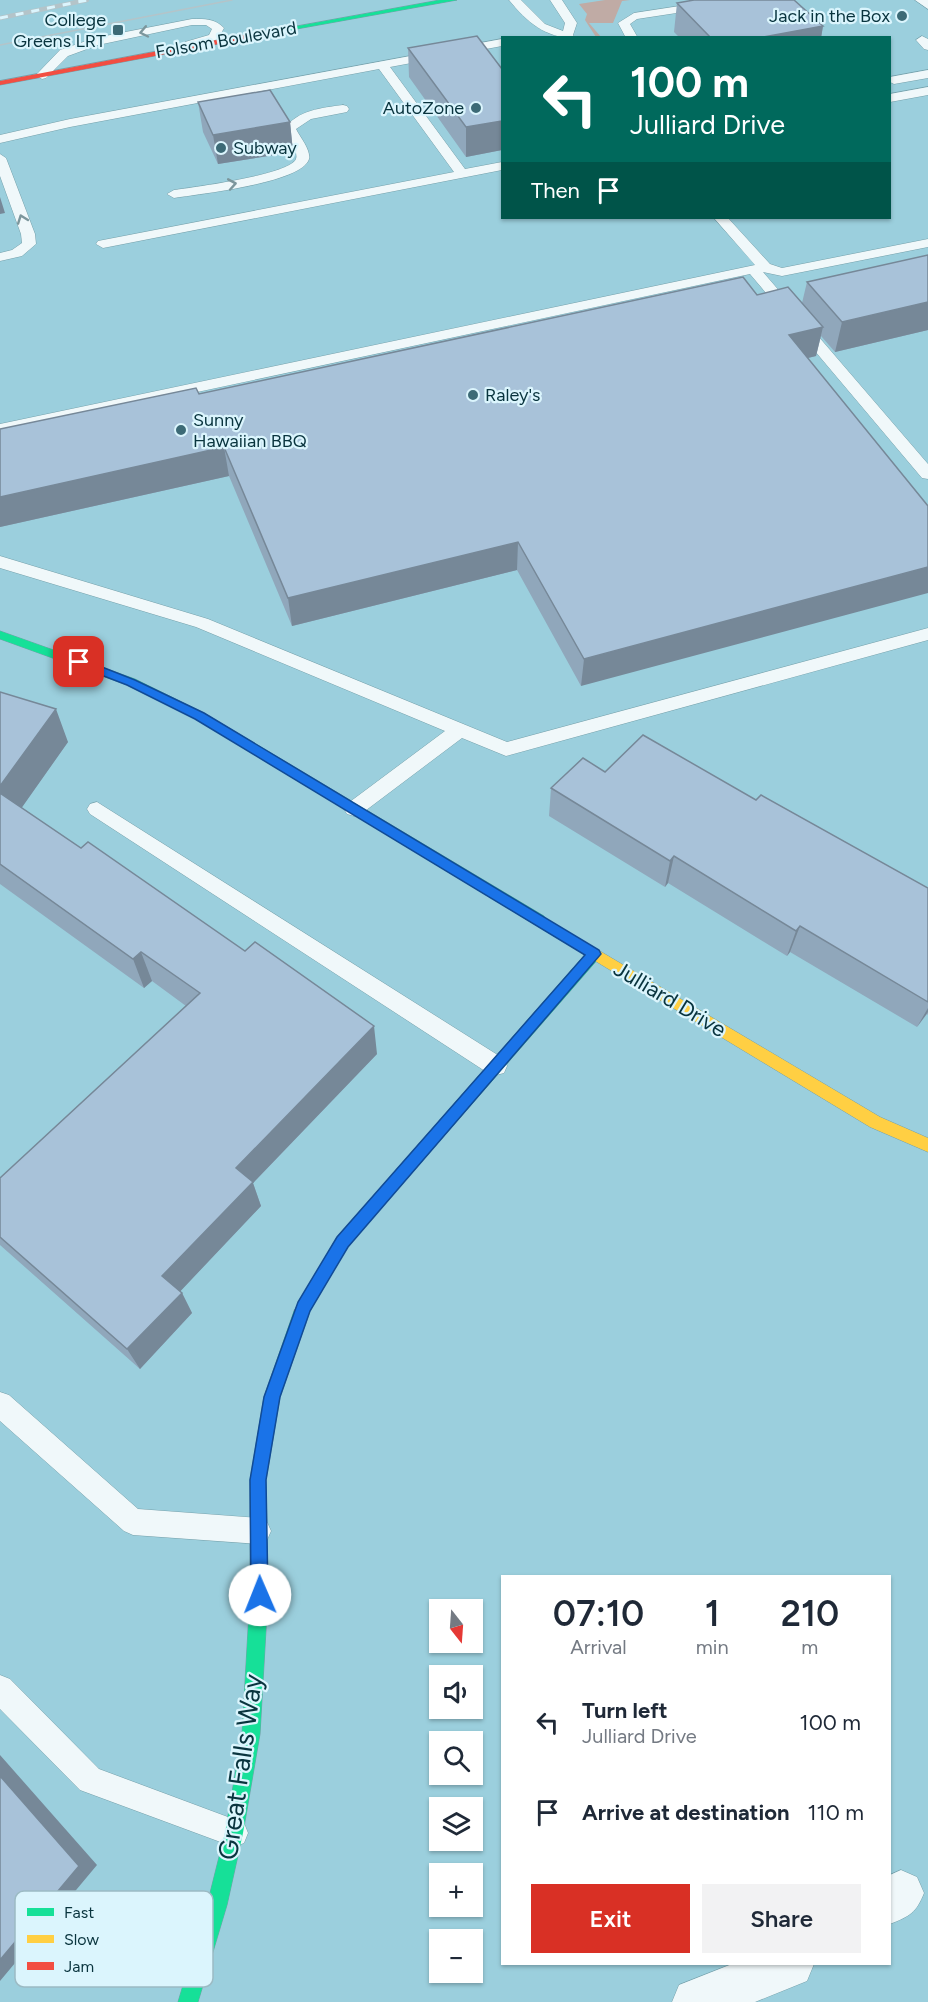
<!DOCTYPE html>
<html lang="en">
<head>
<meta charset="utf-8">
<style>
  :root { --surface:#fff; --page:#f2f2f3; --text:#1f2937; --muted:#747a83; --accent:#d93025 }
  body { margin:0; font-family:Figtree,sans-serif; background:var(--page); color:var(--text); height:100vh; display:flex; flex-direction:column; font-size:22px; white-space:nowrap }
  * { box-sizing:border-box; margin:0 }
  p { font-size:20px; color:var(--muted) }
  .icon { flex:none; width:33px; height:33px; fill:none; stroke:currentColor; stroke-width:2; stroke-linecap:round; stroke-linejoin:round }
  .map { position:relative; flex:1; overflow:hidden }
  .panel { position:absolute; left:501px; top:1575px; width:390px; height:390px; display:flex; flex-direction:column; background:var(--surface); border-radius:0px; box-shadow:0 2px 4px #0004 }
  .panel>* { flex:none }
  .banner { position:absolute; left:501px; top:36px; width:390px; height:183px; border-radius:0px; box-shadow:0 2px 4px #0004; background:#00695c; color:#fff; overflow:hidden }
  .needle { width:39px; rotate:163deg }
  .fabs { position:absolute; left:429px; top:1599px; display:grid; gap:12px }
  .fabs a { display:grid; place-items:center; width:54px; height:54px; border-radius:0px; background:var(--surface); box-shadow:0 2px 4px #0004; font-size:30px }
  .pin { position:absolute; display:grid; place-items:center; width:51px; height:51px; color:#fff; margin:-26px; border-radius:12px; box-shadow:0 3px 9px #0006 }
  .me { position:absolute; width:66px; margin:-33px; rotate:359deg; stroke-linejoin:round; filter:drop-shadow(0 0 4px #0008) }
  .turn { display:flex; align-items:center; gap:21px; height:126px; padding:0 30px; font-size:27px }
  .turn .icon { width:78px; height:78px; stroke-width:2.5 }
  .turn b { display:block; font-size:42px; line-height:51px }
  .then { display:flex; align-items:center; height:57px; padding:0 30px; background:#0003; gap:12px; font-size:22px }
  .eta { display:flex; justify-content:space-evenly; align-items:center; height:102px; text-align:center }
  .eta b { font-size:36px; font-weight:600; line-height:42px }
  .button { display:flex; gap:12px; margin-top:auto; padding:12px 30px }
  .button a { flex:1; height:69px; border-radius:0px; background:var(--accent); color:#fff; font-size:24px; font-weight:600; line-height:69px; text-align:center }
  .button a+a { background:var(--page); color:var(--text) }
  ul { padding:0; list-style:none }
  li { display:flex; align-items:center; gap:18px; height:90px; padding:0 30px }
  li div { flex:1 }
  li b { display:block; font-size:22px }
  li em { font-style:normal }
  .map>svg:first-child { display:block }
</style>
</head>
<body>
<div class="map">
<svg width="928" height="2002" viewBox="0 0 928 2002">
  <rect width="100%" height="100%" fill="#9bcfdd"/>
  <!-- green -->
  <path fill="#c0aba5" d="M605,0H630L622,1L613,23H589L601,37H596L585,20L587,14L579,4Z"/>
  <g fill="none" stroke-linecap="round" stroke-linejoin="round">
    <!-- lane casing -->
    <g stroke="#75a0aa" stroke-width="1">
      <path id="lane" d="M509,0H521L545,24L563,31L565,23L550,0H562L577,23L573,35L575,38C545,38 527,22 509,0Z
        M719,0H748L742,3L637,19L630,24L638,38H626L618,23L634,13Z
        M915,0H928V9Z
        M192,19C205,19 214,18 224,28L218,39L189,49L185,48V42L209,35L212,29L206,25H192L98,45L68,56L46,78L42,79L36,75L60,50L95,38Z
        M922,36L928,39V50L924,49L916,40Z
        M502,39V46L390,67L465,169L502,162V170L103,248L96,244L98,241L454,172L379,69L70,127L0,143V135L70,119Z
        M928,70V78L894,84L890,82V77Z
        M928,87V95L890,102V94Z
        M343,105L347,106L349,109L347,112L311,119L296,129C300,137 311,150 309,159C302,183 199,194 174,198L167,194L174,190C194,187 289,175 296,159C299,151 287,136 284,129C298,110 321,108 343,105Z
        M0,154L6,158L35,234L36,244L22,256L0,261V253L12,250L22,243L21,234L0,176Z
        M714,218H728L770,264L782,268L928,239V247L782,276L763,272L928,464V479L922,478L750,274L0,434V424L755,265Z
        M0,556L208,619L507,742L928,628V640L506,756L462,738L361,814L354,816L347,814L344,809L347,804L445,731L196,627L0,568Z
        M97,802L504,1059L507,1066L504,1073L496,1075L488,1073L90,814L87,809L90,804Z
        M0,1392L9,1395L138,1509L258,1518L267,1522L271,1531L267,1540L258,1544L133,1535L124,1531L0,1421Z
        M0,1675L10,1679L99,1769L244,1823L248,1833L244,1843L234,1847L80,1790L0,1709Z"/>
    </g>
    <!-- street casing -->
    <g stroke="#75a0aa" stroke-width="1">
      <path id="street" d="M901,1870L917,1877L924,1893C916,1913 910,1916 890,1924V1875Z
        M732,1964H814L807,1981L755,2002H672L679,1985Z"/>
    </g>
    <!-- fast casing -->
    <g stroke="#75a0aa" stroke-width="1">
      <path id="fast" d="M440,0H457L258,36L254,34Z
        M0,631L135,679L204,713L544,916L545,920L544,924H534L196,719L127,685L0,639Z
        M594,949L599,950L601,954L599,958L384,1205L379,1207L374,1205L372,1200L374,1195L589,950Z
        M302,1304L307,1306L310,1311L280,1397L266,1480L268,1595L260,1734L243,1833L227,1905L198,2002H178L207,1905L225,1833L242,1734L250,1595V1480L264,1397L294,1311L297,1306Z"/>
    </g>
    <!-- slow casing -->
    <g stroke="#75a0aa" stroke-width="1">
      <path id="slow" d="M539,915L880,1117L928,1138V1152L870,1127L534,924L533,920L534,916Z"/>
    </g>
    <!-- jam casing -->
    <g stroke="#75a0aa" stroke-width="1">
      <path id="jam" d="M258,32H261V36L0,85V81Z
        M379,1193L384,1195L386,1200L384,1205L347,1247L307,1316L302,1318L297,1316L294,1311L297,1306L337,1237L374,1195Z"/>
    </g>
    <!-- lane -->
    <use href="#lane" fill="#f0f8fa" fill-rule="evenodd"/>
    <!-- street -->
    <use href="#street" fill="#f0f8fa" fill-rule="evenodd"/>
    <!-- fast -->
    <use href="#fast" fill="#16e098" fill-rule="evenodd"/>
    <!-- slow -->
    <use href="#slow" fill="#ffcf43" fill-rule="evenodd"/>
    <!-- jam -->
    <use href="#jam" fill="#f24e42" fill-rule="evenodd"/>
    <!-- tram -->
    <path stroke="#b4c4c9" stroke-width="1.5" d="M0,45L232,0"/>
    <!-- rail casing -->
    <g stroke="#b4c4c9" stroke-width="4.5">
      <path id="rail" d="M0,18L87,0"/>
    </g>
    <!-- rail -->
    <use href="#rail" stroke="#dbf5fd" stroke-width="3" stroke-dasharray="8" stroke-linecap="butt"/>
  </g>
  <!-- wall -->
  <path fill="#90a7bb" d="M677,3L823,26L821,38H680L674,32Z
    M408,48L502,69V150L466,157L409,77Z
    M198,102L290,122L293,152L218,164L203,132Z
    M928,255V330L835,352L821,336L816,356L808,358L581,686L517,570L292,626L229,476L0,527V429L757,295L802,303L807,282Z
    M0,692L68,742L21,808L377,1054L253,1183L261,1206L180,1291L182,1293L192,1313L140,1369L0,1245V1178L186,1006L152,981L144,988L0,884Z
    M605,772L756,800L928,888V1015L927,1014L917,1027L790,952L787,956L668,883L665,887L549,816L551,788Z"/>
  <!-- shaded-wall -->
  <path fill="#768898" d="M823,26L821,38H758Z
    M502,121V150L466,157V127Z
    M290,122L293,152L218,164L213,135Z
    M0,197L5,213L0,214Z
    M928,302V330L835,352L842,322Z
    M823,327L816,356L783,364L789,335Z
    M224,447L229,476L0,527V497Z
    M518,542L517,570L292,626L288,598Z
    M928,567V593L581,686L584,659Z
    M56,709L68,742L11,823L0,798V786Z
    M674,856L668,883L665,887L670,861Z
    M800,926L790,952L787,956L796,931Z
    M141,952L152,981L144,988L133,959Z
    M928,1008V1012L917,1027Z
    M374,1026L377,1054L253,1183L261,1206L174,1298L162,1276L236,1168Z
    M182,1293L192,1313L140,1369L127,1349Z
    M0,1755L97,1865L0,1981Z"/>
  <!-- building -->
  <path fill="#a8c2d9" stroke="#768898" stroke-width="1.5" d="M694,0H794L823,26L758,38H711L677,3Z
    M477,36L502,69V121L466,127L408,48Z
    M270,90L290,122L213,135L198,102Z
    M928,255V302L842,322L807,282Z
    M743,277L757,295L788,287L823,327L789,335L928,506V567L584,659L518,542L288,598L224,447L0,497V429L196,388L199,394Z
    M0,692L56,709L0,786Z
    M643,735L756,800L761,795L928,888V1002L800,926L796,931L674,856L670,861L551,788L583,758L605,772Z
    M0,793L81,848L88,842L245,951L255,942L374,1026L236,1168L253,1182L162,1276L182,1293L127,1349L0,1237V1178L200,993L141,952L133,959L0,864Z
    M0,1776L79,1866L0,1960Z"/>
  <!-- one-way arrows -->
  <defs><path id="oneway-chevron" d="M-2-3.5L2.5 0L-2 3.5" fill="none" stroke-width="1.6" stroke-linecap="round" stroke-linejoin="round" transform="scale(1.5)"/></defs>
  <g stroke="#7c969c">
    <use href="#oneway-chevron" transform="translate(144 32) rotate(168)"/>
    <use href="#oneway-chevron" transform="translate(232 184) rotate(-10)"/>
    <use href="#oneway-chevron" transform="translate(22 219) rotate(-110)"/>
  </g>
  <!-- route -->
  <path fill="#1a73e8" stroke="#114b97" stroke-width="1.5" d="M79,658L135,680L204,713L599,950L601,954L348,1247L310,1311L280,1397L266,1480L268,1595L266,1601L260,1604L253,1601L251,1595L250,1480L264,1397L298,1302L337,1237L585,955L195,719L127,685L75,665L73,662Z"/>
  <!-- markers -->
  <g fill="#3c6a76" stroke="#dbf5fd" stroke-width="2">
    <circle cx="902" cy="16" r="6"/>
    <rect x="112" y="24" width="12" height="12" rx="3"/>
    <circle cx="476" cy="108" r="6"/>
    <circle cx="221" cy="148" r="6"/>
    <circle cx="473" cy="395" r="6"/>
    <circle cx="181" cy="430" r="6"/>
  </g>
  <g text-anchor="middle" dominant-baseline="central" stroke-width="4.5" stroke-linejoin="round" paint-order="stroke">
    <!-- far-poi labels -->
    <g font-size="18" fill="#09343e" stroke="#dbf5fd" text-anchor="end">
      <text x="890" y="16">Jack in the Box</text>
      <text x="106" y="20">College<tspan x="106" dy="21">Greens LRT</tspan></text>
      <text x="464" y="108">AutoZone</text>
      <text x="233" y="148" text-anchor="start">Subway</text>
      <text x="485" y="395" text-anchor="start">Raley's</text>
      <text x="193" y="420" text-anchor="start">Sunny<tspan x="193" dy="21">Hawaiian BBQ</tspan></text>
    </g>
    <!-- far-street labels -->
    <g font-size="18" fill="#09343e" stroke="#dbf5fd">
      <text transform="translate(226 40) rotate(-10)">Folsom Boulevard</text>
    </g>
    <!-- street labels -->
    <g font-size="22" fill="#09343e" stroke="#dbf5fd">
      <text transform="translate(670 999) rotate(31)">Julliard Drive</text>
    </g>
    <!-- near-street labels -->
    <g font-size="27" fill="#09343e" stroke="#dbf5fd">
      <text transform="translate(240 1767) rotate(-82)">Great Falls Way</text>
    </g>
  </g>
  <!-- legend -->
  <rect x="15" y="1891" width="198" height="96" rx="9" fill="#dbf5fd" stroke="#9cbbc4" stroke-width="1.5"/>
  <rect x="27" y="1908" width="27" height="8" fill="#16e098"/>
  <rect x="27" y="1935" width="27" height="8" fill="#ffcf43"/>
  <rect x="27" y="1962" width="27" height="8" fill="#f24e42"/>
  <g font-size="16" fill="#09343e">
    <text x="64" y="1918">Fast</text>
    <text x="64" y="1945">Slow</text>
    <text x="64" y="1972">Jam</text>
  </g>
</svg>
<div class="fabs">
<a><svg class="needle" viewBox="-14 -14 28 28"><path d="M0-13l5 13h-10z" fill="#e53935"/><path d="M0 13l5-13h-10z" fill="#747a83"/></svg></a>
<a><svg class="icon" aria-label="sound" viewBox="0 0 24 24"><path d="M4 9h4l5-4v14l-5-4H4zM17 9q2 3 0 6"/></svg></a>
<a><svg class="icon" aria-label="search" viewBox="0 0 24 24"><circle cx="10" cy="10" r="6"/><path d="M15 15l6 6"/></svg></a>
<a><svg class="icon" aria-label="layers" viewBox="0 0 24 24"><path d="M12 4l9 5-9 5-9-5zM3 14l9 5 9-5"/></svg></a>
<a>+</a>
<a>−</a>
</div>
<div class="pin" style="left:79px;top:662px;background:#d93025"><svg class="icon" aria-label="arrive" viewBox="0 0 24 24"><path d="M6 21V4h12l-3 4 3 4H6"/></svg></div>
<svg class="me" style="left:260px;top:1595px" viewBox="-20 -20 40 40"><circle r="19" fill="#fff"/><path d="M0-13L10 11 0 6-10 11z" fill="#1a73e8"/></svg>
<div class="banner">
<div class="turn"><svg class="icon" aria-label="left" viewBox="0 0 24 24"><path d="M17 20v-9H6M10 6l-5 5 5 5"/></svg><div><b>100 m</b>Julliard Drive</div></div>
<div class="then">Then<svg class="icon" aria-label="arrive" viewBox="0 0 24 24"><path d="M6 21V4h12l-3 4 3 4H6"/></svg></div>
</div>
<section class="panel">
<div class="eta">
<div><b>07:10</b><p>Arrival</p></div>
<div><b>1</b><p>min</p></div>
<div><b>210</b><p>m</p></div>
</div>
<ul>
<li><svg class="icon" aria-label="left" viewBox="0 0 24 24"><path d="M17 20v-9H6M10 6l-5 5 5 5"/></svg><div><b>Turn left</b><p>Julliard Drive</p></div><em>100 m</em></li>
<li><svg class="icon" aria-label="arrive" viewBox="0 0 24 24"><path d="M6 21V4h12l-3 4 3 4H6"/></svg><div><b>Arrive at destination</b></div><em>110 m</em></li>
</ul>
<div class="button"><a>Exit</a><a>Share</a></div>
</section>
</div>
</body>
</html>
